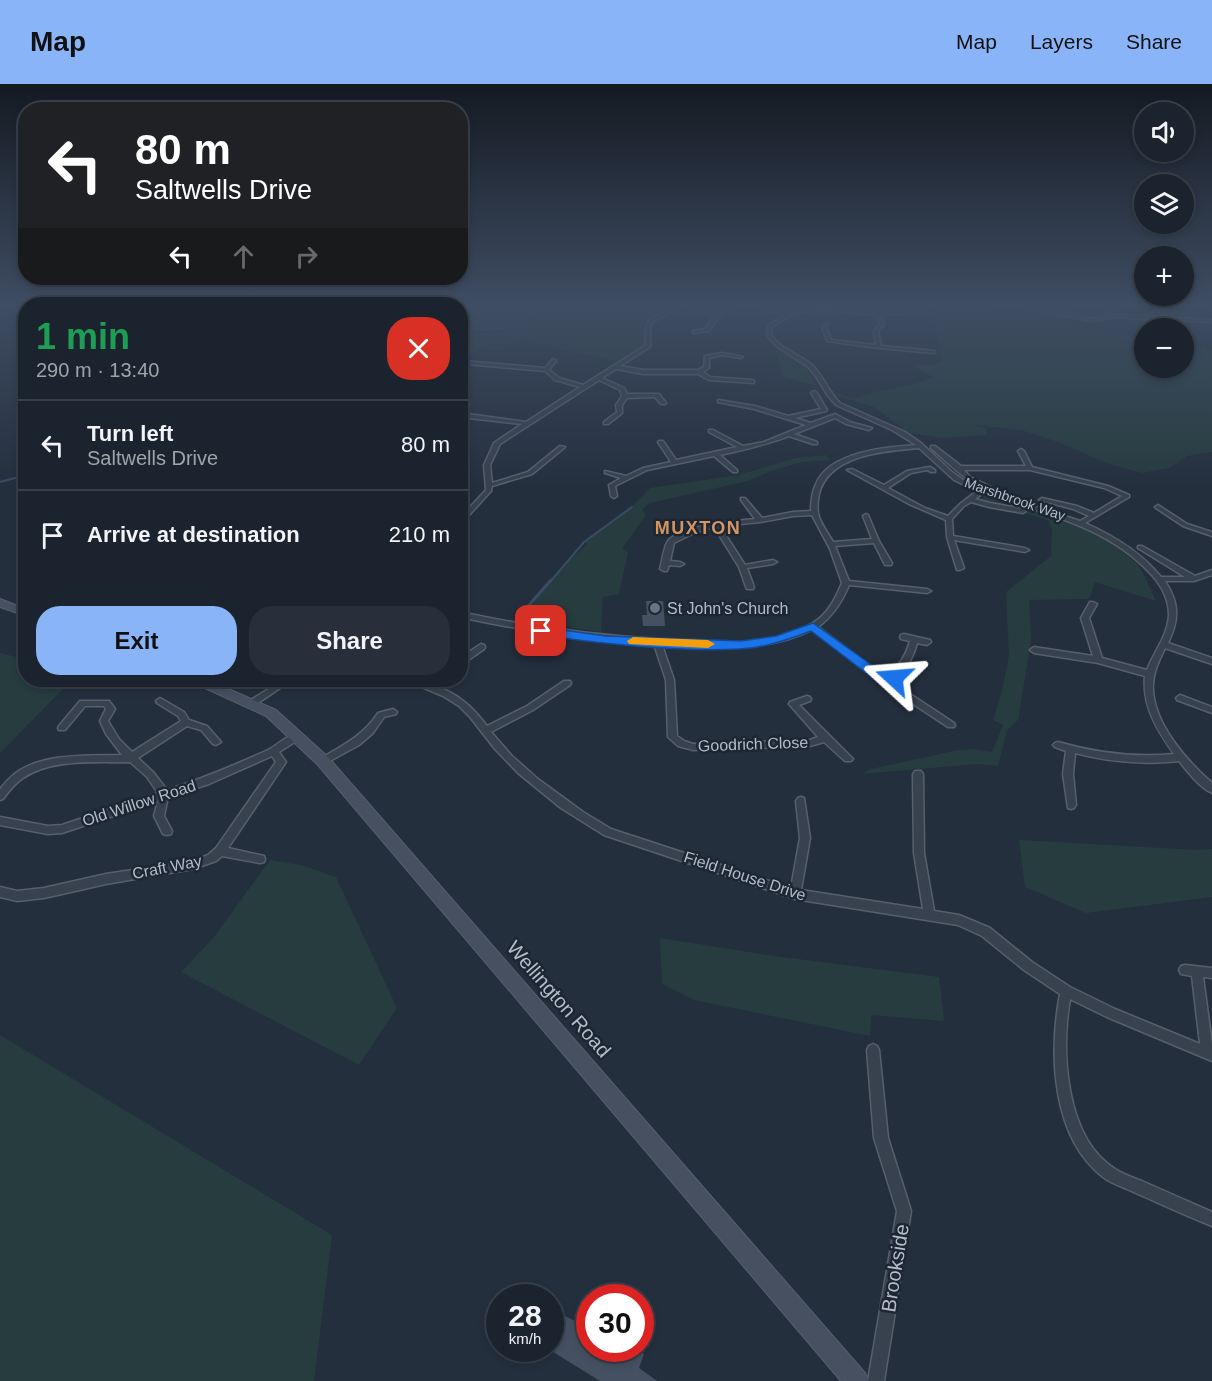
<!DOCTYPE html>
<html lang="en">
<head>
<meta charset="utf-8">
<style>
  :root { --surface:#1b232e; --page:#282f3a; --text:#f1f3f6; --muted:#a0a4aa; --line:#39404a; --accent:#8ab4f8 }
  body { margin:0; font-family:Helvetica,sans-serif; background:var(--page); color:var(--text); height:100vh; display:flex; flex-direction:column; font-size:22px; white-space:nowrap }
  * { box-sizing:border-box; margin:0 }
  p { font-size:20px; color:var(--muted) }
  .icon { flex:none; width:33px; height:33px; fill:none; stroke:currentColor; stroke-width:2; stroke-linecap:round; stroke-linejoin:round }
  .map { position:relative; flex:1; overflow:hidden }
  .drawer { position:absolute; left:18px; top:213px; width:450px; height:390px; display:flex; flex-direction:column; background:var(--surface); border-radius:24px; box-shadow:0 3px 9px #0003,0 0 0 2px var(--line) }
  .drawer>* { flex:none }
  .guide { position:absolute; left:18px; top:18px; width:450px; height:183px; border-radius:24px; box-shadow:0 3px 9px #0003,0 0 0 2px var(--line); background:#202124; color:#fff; overflow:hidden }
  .buttons { position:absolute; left:1134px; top:18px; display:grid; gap:12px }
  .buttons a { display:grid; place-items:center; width:60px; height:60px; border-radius:50%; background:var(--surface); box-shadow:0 3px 9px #0003,0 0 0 2px var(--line); font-size:30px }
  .speed { position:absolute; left:486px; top:1200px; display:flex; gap:12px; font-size:30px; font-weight:700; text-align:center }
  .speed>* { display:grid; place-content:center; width:78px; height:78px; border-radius:50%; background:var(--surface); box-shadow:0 3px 9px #0003,0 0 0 2px var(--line); line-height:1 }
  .speed small { font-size:15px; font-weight:400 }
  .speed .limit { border:9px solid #d22; background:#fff; color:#111 }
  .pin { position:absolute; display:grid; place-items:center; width:51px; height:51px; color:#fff; margin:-26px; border-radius:12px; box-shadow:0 3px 9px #0006 }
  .me { position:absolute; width:66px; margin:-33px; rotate:289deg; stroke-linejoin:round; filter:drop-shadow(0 0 4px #0008) }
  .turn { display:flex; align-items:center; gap:21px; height:126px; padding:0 18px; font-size:27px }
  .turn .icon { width:78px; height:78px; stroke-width:2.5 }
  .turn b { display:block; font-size:42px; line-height:51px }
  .lanes { display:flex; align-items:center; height:57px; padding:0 18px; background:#0003; justify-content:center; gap:30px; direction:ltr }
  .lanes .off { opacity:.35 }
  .round { display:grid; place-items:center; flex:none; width:63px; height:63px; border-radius:24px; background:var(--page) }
  .summary { display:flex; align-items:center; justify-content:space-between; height:102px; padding:0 18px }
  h1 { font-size:36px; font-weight:700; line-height:45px; color:#1e9e55 }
  .cta { display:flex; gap:12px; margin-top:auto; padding:12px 18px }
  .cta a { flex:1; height:69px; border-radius:24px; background:var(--accent); color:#111; font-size:24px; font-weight:700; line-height:69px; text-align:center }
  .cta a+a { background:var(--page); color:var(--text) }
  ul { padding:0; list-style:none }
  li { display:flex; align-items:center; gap:18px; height:90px; padding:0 18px; border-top:2px solid var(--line) }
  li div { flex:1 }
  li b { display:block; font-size:22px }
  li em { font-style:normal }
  header { display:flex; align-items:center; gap:36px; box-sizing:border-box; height:84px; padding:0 30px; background:var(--accent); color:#111 }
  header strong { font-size:28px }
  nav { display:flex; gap:33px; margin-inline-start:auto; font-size:21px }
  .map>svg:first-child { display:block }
</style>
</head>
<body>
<header>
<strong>Map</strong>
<nav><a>Map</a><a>Layers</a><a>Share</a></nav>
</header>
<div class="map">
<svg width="1212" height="1297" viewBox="0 0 1212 1297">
  <rect width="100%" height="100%" fill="#242f3e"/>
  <!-- green -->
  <path fill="#263c3f" d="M437,220H565C533,236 497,252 461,242L460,220Z
    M582,220H677C651,231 646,230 645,260L616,277L519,256L501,267L480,264L461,278V246C503,256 543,236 582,220Z
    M809,220H918C882,231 847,222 810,225Z
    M938,220L964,221L1144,255V284H1184V261L1212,266V368L1187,372L1169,384L1142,389L1106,379L1058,358L1021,346L973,341L986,344L987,351L943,354L909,349L874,323L838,312V309L854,315C880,304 908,305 933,293L913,281H934L942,277L932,225Z
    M779,267L807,284L817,302L783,293L776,268Z
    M826,371L831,376L802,378L771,387L748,397L650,419L642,426L646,431L622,465L628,468L619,510L603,513L601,548L520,536L557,488L587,460L584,458L632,423L650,404L738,391L796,374Z
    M985,410C1034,425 1101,443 1137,480C1145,489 1150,506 1156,517L1095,498L1089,515L1029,516L1031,557L1018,636L1007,646L998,682L977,680L861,690L871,685L958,666L971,665L992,668L1003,641L993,636L1002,607L1009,571L1006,508L1051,472L1052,446L1048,436L981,416Z
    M0,569L25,575L26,596H72L0,669Z
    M1019,756L1197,766L1212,765V813L1086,829L1025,803Z
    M270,776L301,781L336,793L397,924L359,981L181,888L214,853Z
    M660,854L774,872L939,893L944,937L871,931L870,952L694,916L662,900Z
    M0,951L332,1151L314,1297H0Z"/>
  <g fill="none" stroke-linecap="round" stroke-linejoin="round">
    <!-- stream-far2 -->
    <path stroke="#394c67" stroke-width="1.5" d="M460,244C498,250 538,241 570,220"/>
    <!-- stream-far1 -->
    <path stroke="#394c67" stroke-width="2" d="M0,398L26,391
      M550,498L584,458L632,423"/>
    <!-- stream -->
    <path stroke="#394c67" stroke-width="3" d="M516,536L551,496"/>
  </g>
  <!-- building -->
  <path fill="#455162" d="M646,517H663L665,542H643L642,531H647Z
    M550,1224L590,1245V1264H636L644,1270L639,1284L657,1297H600L550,1266Z"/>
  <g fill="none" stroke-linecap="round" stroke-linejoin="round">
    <!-- street casing -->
    <g stroke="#565f6c" stroke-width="3">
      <path id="street" d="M681,220H688L654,237L650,243V263L620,282L643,286H698L704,283L705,272L722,269L743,273L741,274L722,271L709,274V284L703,288L710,293L752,296L754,297V299L709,296L698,290H643L616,285L602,294L624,304L627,310H659L666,319L665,320H661L655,313L627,314L622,321V329L608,340H604V338L617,328L616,321L622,312L620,306L599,296L500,360L490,381L492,399L528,388L560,362L565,363L532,390L492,402L491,407L460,441V434L486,406L484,381L494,359L522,340L460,333V329L526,338L580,303L555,296L545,287L465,280L463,279V277L545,284L553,275L556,277L549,286L559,294L583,301L646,261V243L650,235Z
        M729,220H735L720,231L709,247L693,249V247L705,245L715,231L693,225V223L717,228Z
        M754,220H761L787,230L808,225H828L891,228L911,226L926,220H933L912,229L881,231L884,240L878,247L881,262L935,267V269H933L879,264L827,257L822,243L826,239L828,240L826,243L831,256L876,261L874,247L880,240L876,231C848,230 816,221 789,233C783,235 778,239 772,243L771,251C782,267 801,270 814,283C824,294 829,308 840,319L905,348L921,359L952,388L966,398L986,406L1080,437L1089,432L1073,425L1039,416L1042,414L1077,422L1094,429L1122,412L1104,404L1030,386H964L970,393L991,403C977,409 943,374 931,364V362H935L961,382H1026L1018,367L1021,365L1024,367L1032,383L1108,402L1129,411V413L1085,439C1114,452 1141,468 1161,493H1185L1138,464V462H1142L1195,492L1212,486V491L1194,497H1165C1180,520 1179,536 1168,559L1212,574V580L1165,564C1159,577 1152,590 1153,605C1154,640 1187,677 1212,699V709C1199,703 1188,688 1179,677C1143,681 1110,678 1075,669L1073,690L1076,721L1074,724L1071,725L1068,724L1063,690L1066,667L1055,663L1053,661L1055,659L1058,658C1096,669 1134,674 1174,670C1157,646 1142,622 1145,592L1098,579L1034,569L1030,566L1034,563L1093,572L1081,534L1090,518H1093L1097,520L1089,534L1102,574L1147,586C1154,568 1168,551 1169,531C1169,513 1159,498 1148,487C1104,441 1041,429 983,409L975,415L990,419L1023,425L1026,427L1023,429L989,423L971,418L964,422L952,435L953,452L1025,464L1029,466L1025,468L954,456L964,484L960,486H957L947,453L946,436L909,420L847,386L852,385L884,401L907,387L930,383L935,386V388H931L927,386L911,389L888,404L925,424L948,432L960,420L977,407L954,396L919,364C886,367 829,370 819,410C818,415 817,423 818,429C820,439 828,449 833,458L872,455L863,432L866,430L868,431L879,457L892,479L891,481H885L874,459L835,462L849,497L927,505L931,507L927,509L849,501C842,518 833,532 818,543L886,594C898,584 906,572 910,557L901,555L900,553L901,551L904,550L930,556L931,558L927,561L917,559C913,574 905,588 892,598L954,639L955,641L954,643H948L883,600L812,546C766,569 712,564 662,561L674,596L677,652L684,657L693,660L810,656L818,653L789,620L790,618L807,612L810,613L811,615L810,617L799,621L853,675L851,677H845L824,658L810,662L693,666L678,662L668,653L666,596L654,560C588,556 524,547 460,533V528C530,543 599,552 669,556C716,558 772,565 813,539C828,530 835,515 842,499L830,465L812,431L793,432L760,438L720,442L745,481L773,476L777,478L773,480L747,484L754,503L753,505H747L746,503L739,483L714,443L694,449L674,459L670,477L680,478L684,480L680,482L669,481L667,487H664L660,485C662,478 664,462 668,457C680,441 736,437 755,435L741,416V414H745L762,434L793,428L811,427C811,418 812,408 816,400C829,368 886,363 916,361L892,346L836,321L828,312L815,291L808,283L776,262L767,251L768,241L784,232Z
        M1007,220H1019L1053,226L1055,223L1053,220H1058L1059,223L1057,227L1091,235L1111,231L1106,226L1107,224L1101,220L1111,222L1110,226L1115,231L1169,233L1156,225L1157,220H1161L1160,225L1175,234L1212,236V238L1155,235L1169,244H1164L1149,235L1114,233L1091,237Z
        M814,307L817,309L827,326L826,327L795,334L811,339L835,330L850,338L872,344L869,346L846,340L835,334L794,350L817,358V360H813L789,352C765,361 744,366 720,371L737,386V388H733L714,372L647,386L615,402L617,412L614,414L611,412L609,401L621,394L605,389V387L626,392L643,384L671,378L658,358L659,357H663L676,376L737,363L709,348V346H713L743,362L764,358L806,341L754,325L718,318V316L755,322L788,332L821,325L811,309Z
        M1158,421L1187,440L1212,448V452L1183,442L1156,424L1155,423Z
        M481,560L484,561L485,563L484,565L460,582V574Z
        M283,596H292L255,621H249L248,619L249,617Z
        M409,596C419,595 426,598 436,602C459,611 472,622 487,642L527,622L564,597H570L571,599L570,601L533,626L491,648L512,672L538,695L583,728L611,745L791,804L800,754L796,717L798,714L801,713L804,714L810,754L801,806L923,825L914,769L913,690L915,687H921L923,690L924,769L934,827L959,831L990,844L1032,878L1070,903L1115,925L1200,960L1192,892L1181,890L1179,886L1181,882L1185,881L1212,884V894L1203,893L1212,960V977L1107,933L1070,915C1061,967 1065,1054 1115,1085C1124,1091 1135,1094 1144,1098C1167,1108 1189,1118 1212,1128V1142C1187,1132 1161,1120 1136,1109C1126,1104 1112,1100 1103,1093C1051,1053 1049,968 1060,910L1024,886L982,852L958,841L795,815L604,751L561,724L518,689L495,665L470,633L459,622L443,612L410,598Z
        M1180,611L1212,623V629L1177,616L1176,614Z
        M160,614L184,628L189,636L207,642L221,658L216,661L213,660L201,646L187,642L138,674L153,688L167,706C201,695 235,681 268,666C278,661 290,648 301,650L303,652L301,654L279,668L286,678L228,764L264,772L265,775L264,778L260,779L222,772L216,777L193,785L106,800L44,814L17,817L0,813V803L17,807L44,804L106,790L193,777L208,771L216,764L276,678L272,672L209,700L168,713L164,732L172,747L171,750L167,751L163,750L154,732L158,717L62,749L48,750L0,741V733L48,742L62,741L158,709L147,693L130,678C95,679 53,674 23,694C15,699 9,707 3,715L0,716C0,713 0,709 0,706C1,703 6,698 9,695C35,668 87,672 122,671L106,650L100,637L106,625L104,622H85L65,646H59L58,644L59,642L80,617H109L115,625L108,637L119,655L132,668L181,637L178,632L157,619L156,617Z
        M393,625L397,628L396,630L384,633L373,649L359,661L326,679H320L318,677L320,675C342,662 364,651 378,629Z
        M873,960L877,962L879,966L888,1054L911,1127L884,1297H868L897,1127L874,1054L867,966L869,962Z"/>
    </g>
    <!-- secondary casing -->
    <g stroke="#565f6c" stroke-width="2">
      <path id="secondary" d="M0,515L26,525V532L0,523Z
        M192,596H208L276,626L328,673L865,1289L869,1297H841L318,681L266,632L194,599Z"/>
    </g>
    <!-- street -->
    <use href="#street" fill="#38414e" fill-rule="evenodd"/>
    <!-- secondary -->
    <use href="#secondary" fill="#465061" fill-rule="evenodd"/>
  </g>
  <!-- sky -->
  <linearGradient id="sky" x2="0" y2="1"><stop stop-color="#141a22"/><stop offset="0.55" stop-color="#3f4d63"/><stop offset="1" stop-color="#3f4d63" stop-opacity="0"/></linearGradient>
  <rect width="1212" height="402" fill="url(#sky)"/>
  <!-- route -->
  <path fill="#1a73e8" stroke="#114b97" stroke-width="1.5" d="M813,539L887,592L898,591V597L886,603L882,601L811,547C788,556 764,564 740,565C675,568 605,560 541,551L535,547L541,543L606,552L741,557L776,552Z"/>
  <!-- slow -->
  <path fill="#f59e0b" d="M633,553L708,556L715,560L708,564L629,560L627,557Z"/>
  <!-- markers -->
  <circle fill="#6b7280" stroke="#1d2633" stroke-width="2" cx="655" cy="524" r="6"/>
  <g text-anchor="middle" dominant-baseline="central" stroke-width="5" stroke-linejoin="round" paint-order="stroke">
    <!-- far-street labels -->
    <g font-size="14" fill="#b4bcc9" stroke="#1d2633">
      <text transform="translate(1015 415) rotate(19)">Marshbrook Way</text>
    </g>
    <!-- poi labels -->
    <g font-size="16" fill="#b4bcc9" stroke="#1d2633" text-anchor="start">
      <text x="667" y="524">St John's Church</text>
    </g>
    <!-- street labels -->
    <g font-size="16" fill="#b4bcc9" stroke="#1d2633">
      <text transform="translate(753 660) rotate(-2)">Goodrich Close</text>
      <text transform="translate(139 719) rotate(-18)">Old Willow Road</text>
      <text transform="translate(167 783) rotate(-11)">Craft Way</text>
      <text transform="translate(745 792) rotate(18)">Field House Drive</text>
    </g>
    <!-- far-district labels -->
    <g font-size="18" font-weight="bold" letter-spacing="1.5" fill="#d59563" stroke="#1d2633">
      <text x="698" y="444">MUXTON</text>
    </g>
    <!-- near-street labels -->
    <g font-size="20" fill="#b4bcc9" stroke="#1d2633">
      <text transform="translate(559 915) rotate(49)">Wellington Road</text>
      <text transform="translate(895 1184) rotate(-81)">Brookside</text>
    </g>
  </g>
</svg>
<div class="buttons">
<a><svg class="icon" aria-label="sound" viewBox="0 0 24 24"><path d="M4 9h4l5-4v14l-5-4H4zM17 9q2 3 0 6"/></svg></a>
<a><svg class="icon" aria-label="layers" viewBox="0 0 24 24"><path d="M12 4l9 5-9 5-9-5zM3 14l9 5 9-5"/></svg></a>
<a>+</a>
<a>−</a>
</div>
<div class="speed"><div>28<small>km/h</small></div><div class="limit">30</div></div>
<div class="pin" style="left:541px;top:547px;background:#d93025"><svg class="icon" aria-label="arrive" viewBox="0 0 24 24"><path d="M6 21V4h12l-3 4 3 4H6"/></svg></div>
<svg class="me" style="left:894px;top:594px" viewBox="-20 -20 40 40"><path d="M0-17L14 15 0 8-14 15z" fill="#1a73e8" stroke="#fff" stroke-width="4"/></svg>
<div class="guide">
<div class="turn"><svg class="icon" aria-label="left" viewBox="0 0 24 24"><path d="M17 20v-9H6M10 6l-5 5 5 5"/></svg><div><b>80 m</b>Saltwells Drive</div></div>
<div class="lanes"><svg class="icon" aria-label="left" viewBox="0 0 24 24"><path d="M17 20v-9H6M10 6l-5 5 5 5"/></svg><svg class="icon off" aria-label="ahead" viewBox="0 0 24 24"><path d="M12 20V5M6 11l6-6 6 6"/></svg><svg class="icon off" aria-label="right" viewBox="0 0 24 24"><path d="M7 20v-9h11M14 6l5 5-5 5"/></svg></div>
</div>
<section class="drawer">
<div class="summary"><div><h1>1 min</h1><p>290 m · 13:40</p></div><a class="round" style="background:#d93025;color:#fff"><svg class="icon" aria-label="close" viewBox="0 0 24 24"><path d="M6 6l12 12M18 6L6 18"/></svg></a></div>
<ul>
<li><svg class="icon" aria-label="left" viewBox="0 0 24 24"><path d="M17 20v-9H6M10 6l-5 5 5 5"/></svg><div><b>Turn left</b><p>Saltwells Drive</p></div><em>80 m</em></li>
<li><svg class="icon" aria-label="arrive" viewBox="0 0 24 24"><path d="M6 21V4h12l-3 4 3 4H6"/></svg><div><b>Arrive at destination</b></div><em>210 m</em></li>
</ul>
<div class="cta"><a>Exit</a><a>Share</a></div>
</section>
</div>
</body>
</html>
